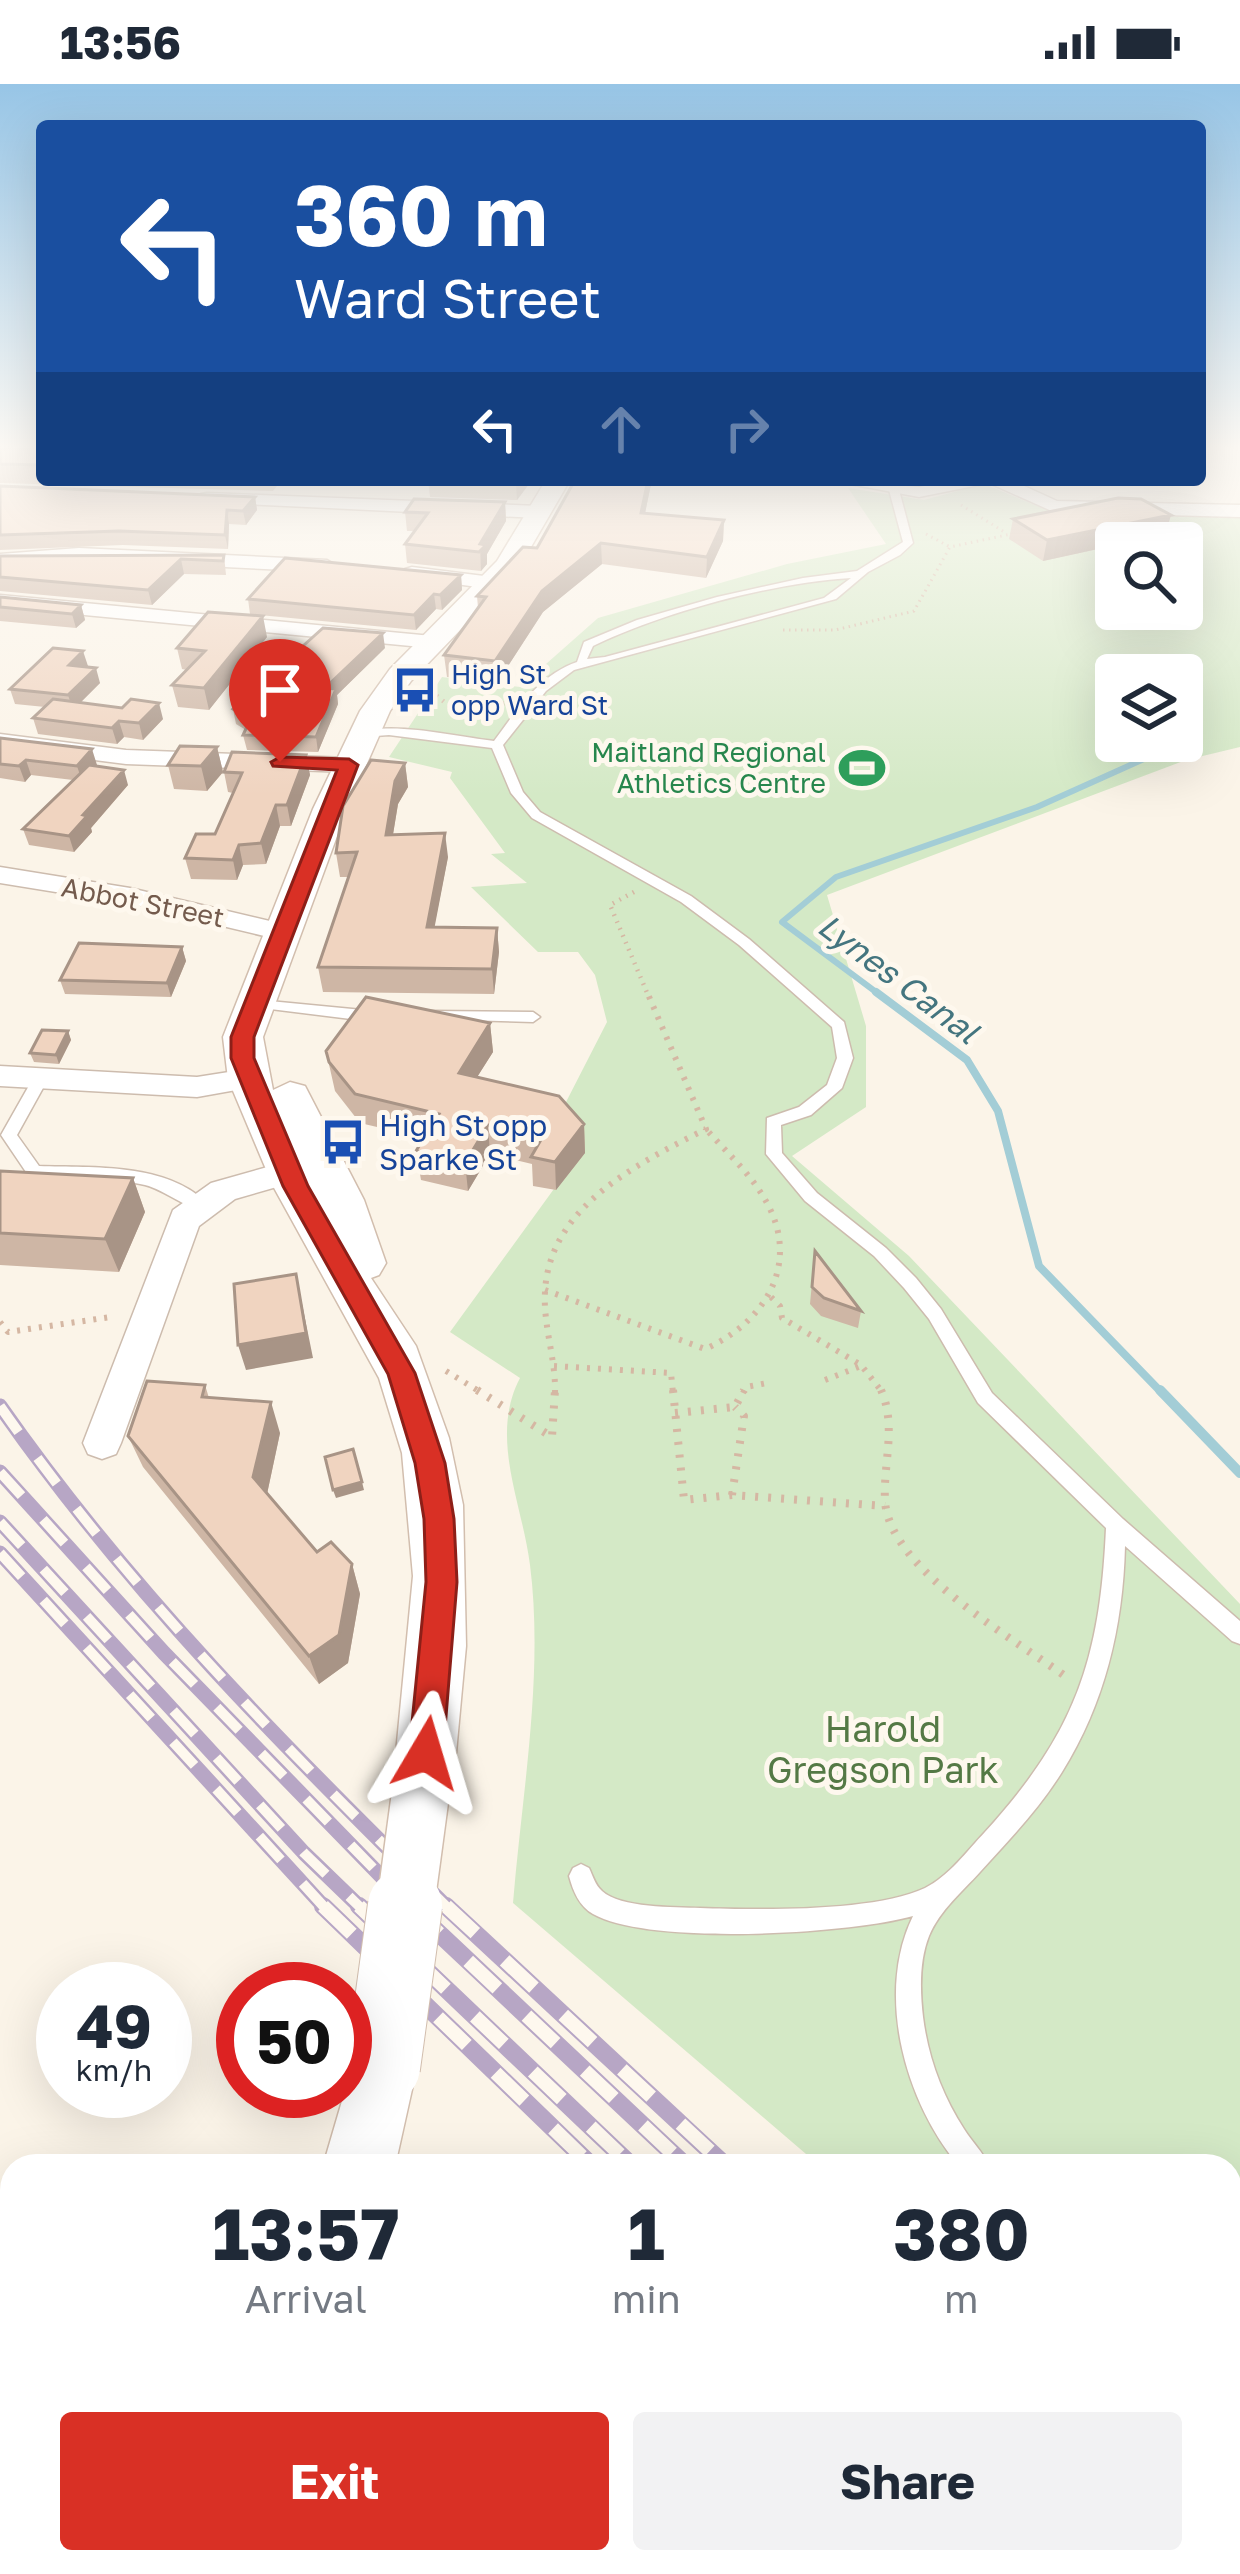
<!DOCTYPE html>
<html lang="en">
<head>
<meta charset="utf-8">
<style>
  :root { --surface:#fff; --page:#f2f2f3; --text:#1f2937; --muted:#747a83; --accent:#d93025 }
  body { margin:0; font-family:"Golos Text",sans-serif; background:var(--page); color:var(--text); height:100vh; display:flex; flex-direction:column; font-size:45px; white-space:nowrap }
  * { box-sizing:border-box; margin:0 }
  p { font-size:39px; color:var(--muted) }
  .icon { flex:none; width:66px; height:66px; fill:none; stroke:currentColor; stroke-width:2; stroke-linecap:round; stroke-linejoin:round }
  .map { position:relative; flex:1; overflow:hidden }
  .sheet { position:absolute; left:0px; top:2070px; width:1242px; height:420px; display:flex; flex-direction:column; background:var(--surface); border-radius:36px 36px 0 0; box-shadow:0 12px 48px #0002 }
  .sheet>* { flex:none }
  .banner { position:absolute; left:36px; top:36px; width:1170px; height:366px; border-radius:12px; box-shadow:0 12px 48px #0002; background:#1a4fa0; color:#fff; overflow:hidden }
  .fabs { position:absolute; left:1095px; top:438px; display:grid; gap:24px }
  .fabs a { display:grid; place-items:center; width:108px; height:108px; border-radius:12px; background:var(--surface); box-shadow:0 12px 48px #0002; font-size:60px }
  .speed { position:absolute; left:36px; top:1878px; display:flex; gap:24px; font-size:60px; font-weight:700; text-align:center }
  .speed>* { display:grid; place-content:center; width:156px; height:156px; border-radius:50%; background:var(--surface); box-shadow:0 12px 48px #0002; line-height:1 }
  .speed small { font-size:30px; font-weight:400 }
  .speed .limit { border:18px solid #d22; background:#fff; color:#111 }
  .pin { position:absolute; display:grid; place-items:center; width:102px; height:102px; color:#fff; margin:-123px -51px; border-radius:50% 50% 50% 0; rotate:-45deg; box-shadow:0 0 12px #0007 }
  .pin .icon { rotate:45deg }
  .me { position:absolute; width:132px; margin:-66px; rotate:7deg; stroke-linejoin:round; filter:drop-shadow(0 0 9px #0008) }
  .turn { display:flex; align-items:center; gap:42px; height:252px; padding:0 60px; font-size:54px }
  .turn .icon { width:156px; height:156px; stroke-width:2.5 }
  .turn b { display:block; font-size:84px; line-height:102px }
  .lanes { display:flex; align-items:center; height:114px; padding:0 60px; background:#0003; justify-content:center; gap:60px; direction:ltr }
  .lanes .off { opacity:.35 }
  .eta { display:flex; justify-content:space-evenly; align-items:center; height:204px; text-align:center }
  .eta b { font-size:72px; font-weight:700; line-height:84px }
  .action { display:flex; gap:24px; margin-top:auto; padding:24px 60px }
  .action a { flex:1; height:138px; border-radius:12px; background:var(--accent); color:#fff; font-size:48px; font-weight:700; line-height:138px; text-align:center }
  .action a+a { background:var(--page); color:var(--text) }
  .status { display:flex; justify-content:space-between; align-items:center; height:84px; padding:0 60px; background:var(--surface); direction:ltr }
  .status svg { height:33px; fill:currentColor }
  .map>svg:first-child { display:block }
</style>
</head>
<body>
<div class="status"><b>13:56</b><svg viewBox="0 0 49 12"><path d="M0 12V9h3v3zM5 12V6h3v6zM10 12V3h3v9zM15 12V0h3v12zM26 1h20v11H26zM47 4h2v5h-2z"/></svg></div>
<div class="map">
<svg width="1240" height="2490" viewBox="0 0 1240 2490">
  <rect width="100%" height="100%" fill="#fbf4e8"/>
  <!-- green -->
  <path fill="#d4e9c6" fill-rule="evenodd" d="M984,400L1049,427L1240,431V663L1186,676L827,811L866,942V1023L792,1072L909,1172L1240,1520V2364L1230,2357V2082H820L513,1819C522,1709 544,1591 530,1481C522,1418 489,1353 520,1294L450,1248L580,1069L565,1020L607,938L595,891L578,868H538L471,803L527,799L491,770L505,769L450,694L452,688L389,673L442,593L520,603L598,534L787,480L886,460L848,404L924,416ZM1116,459H1182V525H1116ZM1116,591H1182V657H1116Z
    M814,2478H958L974,2490H799Z"/>
  <g fill="none" stroke-linecap="round" stroke-linejoin="round">
    <!-- stream-far2 -->
    <path stroke="#a3cdd6" stroke-width="6" d="M880,911L782,838L836,793L1037,723L1155,670"/>
    <!-- stream-far1 -->
    <path stroke="#a3cdd6" stroke-width="8" d="M876,908L967,976L998,1027L1039,1182L1162,1309"/>
    <!-- stream -->
    <path stroke="#a3cdd6" stroke-width="10" d="M1160,1306L1240,1389"/>
    <!-- lane casing -->
    <g stroke="#cdbcae" stroke-width="3">
      <path id="lane" d="M894,403L899,406L913,459L900,471L868,488L836,515L574,586L546,607L503,661L523,708L540,728L691,812L749,855L844,938L853,974L842,1004L811,1031L781,1041L782,1069L817,1109L886,1164L916,1194L941,1225L992,1309L1123,1435L1240,1537V1560L1232,1557L1125,1462C1123,1543 1105,1619 1062,1688C1039,1725 1009,1756 980,1788C962,1808 940,1826 929,1852C919,1877 920,1907 923,1933C928,1973 942,2011 964,2045C972,2058 983,2068 989,2082H959C905,2018 875,1910 913,1832C850,1850 649,1862 593,1830C579,1822 573,1807 569,1792L573,1784L581,1780L589,1784C593,1792 595,1801 602,1807C620,1824 675,1823 700,1824C758,1826 874,1828 925,1804C949,1792 967,1767 985,1748C1075,1649 1100,1577 1106,1444L978,1319L929,1235L904,1204L874,1172L805,1117L766,1070L767,1034L799,1023L827,1001L837,974L832,943L739,861L681,818L532,734L511,709L492,664L389,651L362,653L356,650C389,636 457,653 494,657C517,626 539,591 577,578L584,558L637,536L717,513L803,494L857,487L903,458L889,406ZM851,494L824,514L605,573L587,575L593,562C664,528 771,499 851,494Z
        M259,916L373,927L380,932L373,937L359,936L254,923L252,920Z
        M431,927L533,928L540,933L533,938L426,935V929Z
        M40,990L48,995L17,1051L39,1082C94,1084 167,1078 209,1121L207,1125C187,1127 166,1106 145,1101C106,1092 66,1098 28,1091L1,1051L35,991Z
        M1230,2240L1240,2244V2274L1230,2270Z"/>
    </g>
    <!-- street casing -->
    <g stroke="#cdbcae" stroke-width="3">
      <path id="street" d="M828,396L919,403L954,396H1011L1057,417L1240,421V433L1054,428L989,399L919,413Z
        M207,409L539,422L548,428L539,434L201,418V410Z
        M79,464L327,476L337,482L327,488L79,476L0,482V470Z
        M412,483L492,493L502,499L492,505L405,493V485Z
        M0,511L432,552L443,558L432,564L0,523Z
        M0,650L126,666L348,674L360,681L348,688L126,680L0,664Z
        M0,783L130,804L295,843L299,849L285,857L130,820L0,799Z
        M0,982L197,993L248,985L263,995L259,1002L197,1013L0,1002Z
        M289,1077L301,1080L305,1088L301,1096L235,1115L199,1142L121,1359L116,1370L102,1375L88,1370L83,1359L173,1126L211,1099Z"/>
    </g>
    <!-- secondary casing -->
    <g stroke="#d2beae" stroke-width="3">
      <path id="secondary" d="M546,396H570L517,487L411,597L390,627L347,725L263,953L273,1006L290,998L305,1002L364,1116L386,1179L379,1191L371,1194L416,1262L449,1354L463,1421L466,1562L456,1669L447,1689L426,1698L405,1689L396,1669L413,1492L402,1369L379,1294L273,1102L228,995L223,953L313,725L360,627L390,585L497,477Z
        M383,1949L407,1959L417,1983L395,2082H323L359,1959Z
        M295,2478H454L456,2490H296Z"/>
    </g>
    <!-- path-far3 -->
    <path stroke="#d5b7a3" stroke-width="3" stroke-dasharray="1.5 4.5" stroke-linecap="butt" d="M961,421L1006,449
      M926,450L950,463
      M783,546H835L914,527L950,463L1016,449"/>
    <!-- path-far2 -->
    <path stroke="#d5b7a3" stroke-width="4.5" stroke-dasharray="1.5 6" stroke-linecap="butt" d="M431,607L461,632L505,619
      M634,808L610,821L648,911"/>
    <!-- path-far1 -->
    <path stroke="#d5b7a3" stroke-width="6" stroke-dasharray="3 8" stroke-linecap="butt" d="M545,1206L705,1265C764,1239 801,1181 767,1119C752,1091 727,1069 706,1045
      M771,1213L780,1222L782,1234L861,1281L883,1309
      M0,1238L8,1248L111,1233
      M554,1282L671,1289L673,1309
      M446,1287L482,1309
      M825,1296L861,1282
      M555,1309C556,1275 543,1242 545,1208C549,1122 639,1079 706,1045L647,908
      M743,1309L746,1303L767,1299"/>
    <!-- path -->
    <path stroke="#d5b7a3" stroke-width="8" stroke-dasharray="3 10" stroke-linecap="butt" d="M477,1306L552,1353L555,1306
      M673,1306L684,1416L732,1411L885,1422
      M881,1306C897,1342 883,1379 885,1417C889,1486 1018,1557 1069,1595
      M675,1329L735,1323L744,1306
      M732,1411L744,1332L735,1323"/>
    <!-- lane -->
    <use href="#lane" fill="#fff" fill-rule="evenodd"/>
    <!-- street -->
    <use href="#street" fill="#fff" fill-rule="evenodd"/>
    <!-- secondary -->
    <use href="#secondary" fill="#fff" fill-rule="evenodd"/>
    <!-- rail-far1 casing -->
    <g stroke="#b7a6c5" stroke-width="15">
      <path id="rail-far1" d="M0,1322C129,1507 288,1667 449,1825
        M0,1388L164,1569L413,1825
        M0,1438L304,1769L362,1825
        M0,1469L326,1825"/>
    </g>
    <!-- rail casing -->
    <g stroke="#b7a6c5" stroke-width="18">
      <path id="rail" d="M323,1822L592,2082
        M359,1822L632,2082
        M410,1822L686,2082
        M446,1822L726,2082
        M1050,2478L1065,2490
        M1101,2478L1116,2490
        M1167,2478L1183,2490
        M1222,2478L1238,2490"/>
    </g>
    <!-- rail-far1 -->
    <use href="#rail-far1" stroke="#fef8ee" stroke-width="10" stroke-dasharray="32" stroke-linecap="butt"/>
    <!-- rail -->
    <use href="#rail" stroke="#fef8ee" stroke-width="14" stroke-dasharray="40" stroke-linecap="butt"/>
    <!-- secondary-bridge-far1 casing -->
    <g stroke="#d2beae" stroke-width="60" stroke-linecap="butt">
      <path id="secondary-bridge-far1" d="M405,1825L426,1669"/>
    </g>
    <!-- secondary-bridge casing -->
    <g stroke="#d2beae" stroke-width="76" stroke-linecap="butt">
      <path id="secondary-bridge" d="M383,1983L405,1822"/>
    </g>
    <!-- secondary-bridge-far1 -->
    <use href="#secondary-bridge-far1" stroke="#fff" stroke-width="57"/>
    <!-- secondary-bridge -->
    <use href="#secondary-bridge" stroke="#fff" stroke-width="74"/>
  </g>
  <!-- wall -->
  <path fill="#ceb6a5" d="M0,364H42V396H276L277,402L273,407L0,399Z
    M428,396H532L517,416L430,413Z
    M575,396H727V402L651,400L645,429L724,436L723,457L706,494L602,480L543,528L497,599L447,593L444,571L478,524L477,512L537,464Z
    M0,402L255,413L257,426L246,441L229,440L228,465L123,461L0,466Z
    M505,418L506,437L487,470V480L481,487L407,479L405,460L414,447H407L405,428Z
    M1171,431L1165,451L1128,459H1116V461L1043,477L1009,455L1013,435Z
    M224,471L226,491L184,490L152,521L0,507V472Z
    M461,491L462,506L442,526L436,525L416,546L250,530L248,515Z
    M0,513L81,521L85,536L76,544L0,537Z
    M267,553L209,626L178,623L172,601L187,586L182,585L177,564Z
    M385,564L337,611L338,620L318,668L247,666L243,651L246,646L236,640L233,625Z
    M88,582L86,583L100,599L80,619L163,635L143,656L124,653L117,660L38,650L33,634L45,623L15,620L10,605Z
    M0,654L97,681L96,682L128,701L91,744L92,748L74,768L29,761L23,745L73,696L31,691L25,698L0,694Z
    M217,663L223,688L207,707L174,705L168,681Z
    M306,671L310,691L291,742H280L266,780L243,781L237,796L191,795L185,774L215,750L233,709L228,708L224,688Z
    M405,679L408,703L398,720L393,750L448,773L434,843L497,844L499,868L494,910L323,908L318,883L348,793H340L336,769Z
    M182,863L186,877L171,913L65,910L60,896Z
    M490,939L493,968L477,993L584,1040L585,1069L556,1106L533,1102L532,1080L490,1070L468,1107L421,1096L416,1067L424,1054L360,1039L335,1007L326,967Z
    M68,947L71,956L59,980L34,978L30,969Z
    M0,1087L133,1094L145,1128L119,1188L0,1181Z
    M815,1167L861,1227L858,1244L821,1232L810,1220Z
    M205,1301L209,1314L280,1349L267,1410L317,1468L352,1480L360,1510L348,1579L319,1600L143,1383L128,1352Z"/>
  <!-- shaded-wall -->
  <path fill="#a89486" d="M517,396H532L517,416L516,398Z
    M648,396H652L651,400L641,449V429Z
    M255,413L257,426L246,441L243,427Z
    M505,418L506,437L487,470V480L481,487L480,460Z
    M227,426L229,440L228,465L225,451Z
    M1171,431L1165,451L1128,459H1116V461L1043,477L1047,456Z
    M724,436L723,457L706,494L707,473Z
    M601,459L602,480L543,528L497,599L495,577L542,507Z
    M181,475L184,490L152,521L148,506Z
    M461,491L462,506L442,526L440,511Z
    M434,510L436,525L416,546L414,531Z
    M81,521L85,536L76,544L72,530Z
    M263,532L267,553L209,626L204,604Z
    M383,549L385,564L337,611L338,620L318,668L316,653L325,604Z
    M83,567L88,582L74,596L69,581Z
    M96,584L100,599L73,626L68,611Z
    M159,619L163,635L143,656L139,639Z
    M119,637L124,653L117,660L112,644Z
    M217,663L223,688L207,707L201,682Z
    M92,665L97,681L82,697L77,682Z
    M306,671L310,691L291,742L287,721Z
    M26,676L31,691L25,698L19,682Z
    M405,679L408,703L398,720L389,775L386,751L395,697Z
    M124,686L128,701L91,744L92,748L74,768L69,752L83,731Z
    M276,721L280,742L266,780L261,759Z
    M445,749L448,773L430,867L427,843Z
    M239,761L243,781L237,796L233,776Z
    M497,844L499,868L494,910L492,885Z
    M182,863L186,877L171,913L167,899Z
    M490,939L493,968L462,1017L459,989Z
    M68,947L71,956L59,980L56,971Z
    M584,1040L585,1069L556,1106L555,1078Z
    M488,1041L490,1070L468,1107L465,1079Z
    M133,1094L145,1128L119,1188L105,1155Z
    M296,1190L313,1274L246,1286L238,1261Z
    M271,1318L280,1349L264,1424L253,1393Z
    M362,1398L364,1406L336,1414L333,1406Z
    M352,1480L360,1510L348,1579L319,1600L309,1572Z"/>
  <!-- building -->
  <path fill="#f0d4c0" stroke="#a89486" stroke-width="3" d="M0,364H42V381L0,380Z
    M458,396H517L516,398Z
    M575,396H648L641,429L724,436L707,473L601,459L542,507L495,577L444,571L486,513L477,512L523,463L537,464Z
    M0,402L255,413L243,427L227,426L225,451L119,447L0,451Z
    M1118,414L1141,415L1171,431L1047,456L1013,435Z
    M414,415L505,418L480,460L486,461L479,468L405,460L428,429L405,428Z
    M224,471L223,477L181,475L148,506L0,493V472Z
    M285,474L461,491L440,511L434,510L414,531L248,515Z
    M0,513L81,521L72,530L0,523Z
    M208,528L263,532L204,604L172,601L205,567L177,564Z
    M323,544L383,549L325,604L336,605L316,653L243,651L250,636L233,625Z
    M53,564L83,567L69,581L96,584L68,611L10,605Z
    M53,615L122,624L131,615L159,619L139,639L119,637L112,644L33,634Z
    M0,654L92,665L77,682L26,676L19,682L0,680Z
    M180,662L217,663L201,682L168,681Z
    M232,668L306,671L287,721H276L261,759L239,761L233,776L185,774L196,750H215L242,689L224,688Z
    M371,676L405,679L395,697L386,751L445,749L427,843L497,844L492,885L318,883L357,768L336,769L343,722Z
    M89,681L124,686L83,731L87,732L69,752L23,745Z
    M79,859L182,863L167,899L60,896Z
    M366,913L490,939L459,989L559,1012L584,1040L555,1078L531,1073L542,1054L488,1041L465,1079L416,1067L439,1030L355,1010L329,978L326,967Z
    M42,946L68,947L56,971L30,969Z
    M0,1087L133,1094L105,1155L0,1149Z
    M815,1167L861,1227L824,1214L812,1203Z
    M296,1190L306,1249L238,1261L234,1200Z
    M147,1297L205,1301L202,1313L271,1318L253,1393L317,1468L331,1458L352,1480L339,1551L309,1572L128,1352Z
    M353,1365L362,1398L333,1406L325,1373Z"/>
  <!-- sky -->
  <linearGradient id="sky" x2="0" y2="1"><stop stop-color="#97c5e6"/><stop offset="0.51" stop-color="#fdfaf5"/><stop offset="1" stop-color="#fdfaf5" stop-opacity="0"/></linearGradient>
  <rect width="1240" height="712" fill="url(#sky)"/>
  <!-- route -->
  <path fill="#d93025" stroke="#8d1f18" stroke-width="3" d="M280,673L349,675L358,681L254,953V974L308,1102L415,1289L445,1379L454,1435L457,1498L443,1669L438,1681L426,1686L414,1681L409,1669L426,1498L424,1435L415,1379L388,1290L283,1102L231,974V953L337,686L273,682L271,678Z"/>
  <!-- icons -->
  <defs>
    <g id="bus-bare" transform="scale(3.6)"><path d="M-5-6H5V4H4V6H2V4H-2V6H-4V4H-5ZM-3.5-4V0h7V-4ZM-3.5 1.2v1.5H-2V1.2ZM2 1.2v1.5H3.5V1.2Z" fill="#1a4fb4" stroke="#fef8ee" stroke-width="2.5" paint-order="stroke"/></g>
    <g id="stadium-bare" transform="scale(3.6)"><path d="M0-5a6.5 5 0 1 0 0 10a6.5 5 0 1 0 0-10ZM-3.5-1.8h7v3.6h-7Z" fill="#2e9e5b" stroke="#fef8ee" stroke-width="2.5" paint-order="stroke"/></g>
  </defs>
  <g fill-rule="evenodd">
    <use href="#bus-bare" x="415" y="606"/>
    <use href="#stadium-bare" x="862" y="684"/>
    <use href="#bus-bare" x="343" y="1058"/>
  </g>
  <g text-anchor="middle" dominant-baseline="central" stroke-width="10" stroke-linejoin="round" paint-order="stroke">
    <!-- far-transit labels -->
    <g font-size="27" fill="#164399" stroke="#fef8ee" text-anchor="start">
      <text x="451" y="590">High St<tspan x="451" dy="31">opp Ward St</tspan></text>
    </g>
    <!-- far-leisure labels -->
    <g font-size="27" fill="#27864d" stroke="#fef8ee" text-anchor="end">
      <text x="826" y="668">Maitland Regional<tspan x="826" dy="31">Athletics Centre</tspan></text>
    </g>
    <!-- far-street labels -->
    <g font-size="27" fill="#745b4d" stroke="#fef8ee">
      <text transform="translate(143 818) rotate(11)">Abbot Street</text>
    </g>
    <!-- transit labels -->
    <g font-size="30" fill="#164399" stroke="#fef8ee" text-anchor="start">
      <text x="379" y="1041">High St opp<tspan x="379" dy="34">Sparke St</tspan></text>
    </g>
    <!-- water labels -->
    <g font-size="33" font-style="italic" fill="#44757f" stroke="#fef8ee">
      <text transform="translate(899 894) rotate(37)">Lynes Canal</text>
    </g>
    <!-- near-park labels -->
    <g font-size="36" fill="#547945" stroke="#fef8ee">
      <text x="883" y="1644">Harold<tspan x="883" dy="41">Gregson Park</tspan></text>
    </g>
  </g>
</svg>
<div class="fabs">
<a><svg class="icon" aria-label="search" viewBox="0 0 24 24"><circle cx="10" cy="10" r="6"/><path d="M15 15l6 6"/></svg></a>
<a><svg class="icon" aria-label="layers" viewBox="0 0 24 24"><path d="M12 4l9 5-9 5-9-5zM3 14l9 5 9-5"/></svg></a>
</div>
<div class="speed"><div>49<small>km/h</small></div><div class="limit">50</div></div>
<div class="pin" style="left:280px;top:678px;background:#d93025"><svg class="icon" aria-label="arrive" viewBox="0 0 24 24"><path d="M6 21V4h12l-3 4 3 4H6"/></svg></div>
<svg class="me" style="left:426px;top:1669px" viewBox="-20 -20 40 40"><path d="M0-17L14 15 0 8-14 15z" fill="#d93025" stroke="#fff" stroke-width="4"/></svg>
<div class="banner">
<div class="turn"><svg class="icon" aria-label="left" viewBox="0 0 24 24"><path d="M17 20v-9H6M10 6l-5 5 5 5"/></svg><div><b>360 m</b>Ward Street</div></div>
<div class="lanes"><svg class="icon" aria-label="left" viewBox="0 0 24 24"><path d="M17 20v-9H6M10 6l-5 5 5 5"/></svg><svg class="icon off" aria-label="ahead" viewBox="0 0 24 24"><path d="M12 20V5M6 11l6-6 6 6"/></svg><svg class="icon off" aria-label="right" viewBox="0 0 24 24"><path d="M7 20v-9h11M14 6l5 5-5 5"/></svg></div>
</div>
<section class="sheet">
<div class="eta">
<div><b>13:57</b><p>Arrival</p></div>
<div><b>1</b><p>min</p></div>
<div><b>380</b><p>m</p></div>
</div>
<div class="action"><a>Exit</a><a>Share</a></div>
</section>
</div>
</body>
</html>
